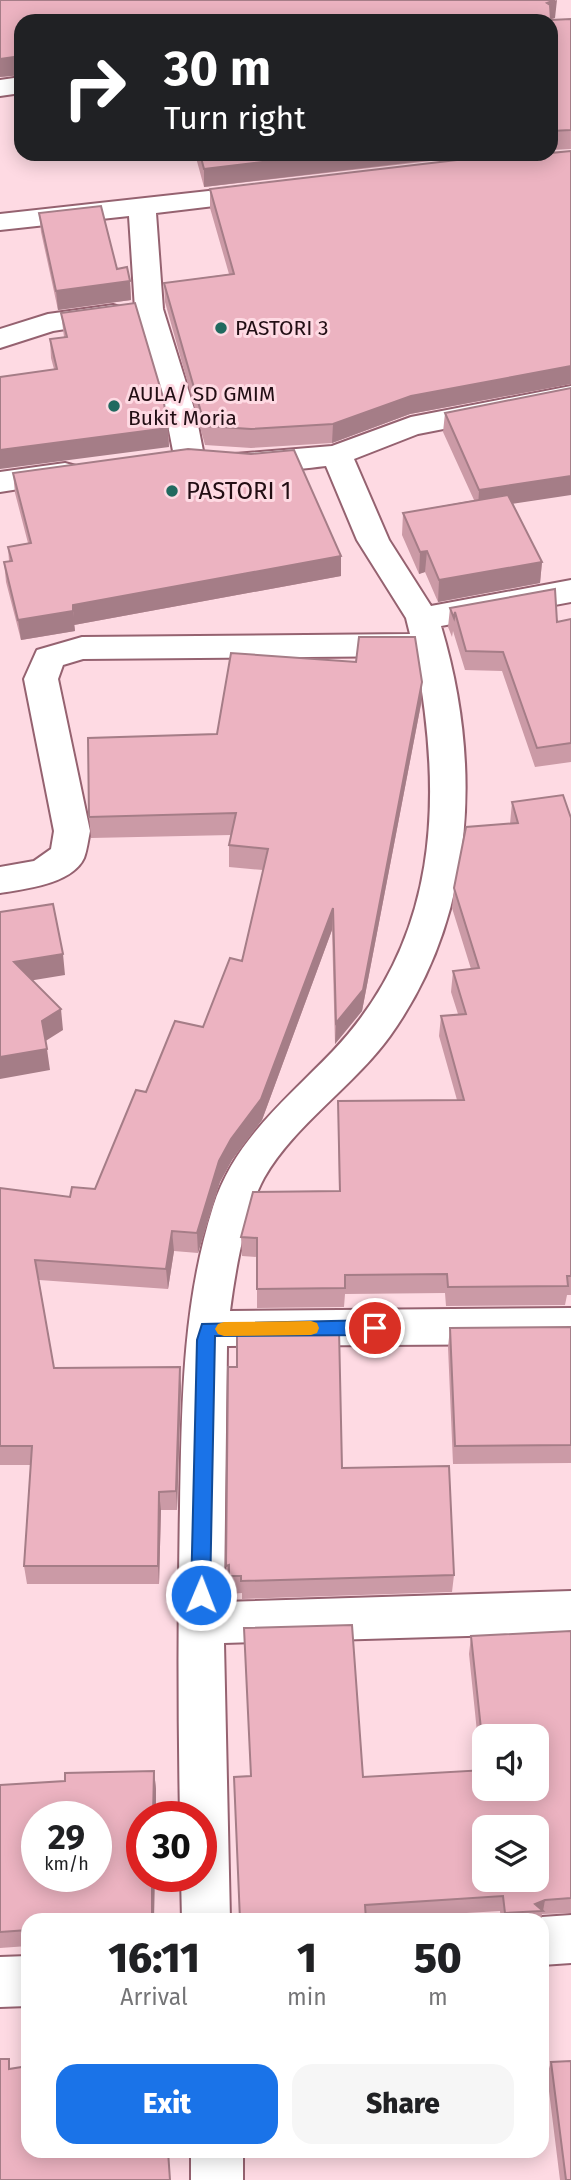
<!DOCTYPE html>
<html lang="en">
<head>
<meta charset="utf-8">
<style>
  :root { --surface:#fff; --page:#f6f6f6; --text:#202124; --muted:#757577; --accent:#1a73e8 }
  body { margin:0; font-family:"Fira Sans",sans-serif; background:var(--page); color:var(--text); height:100vh; display:flex; flex-direction:column; font-size:26px; white-space:nowrap }
  * { box-sizing:border-box; margin:0 }
  p { font-size:23px; color:var(--muted) }
  .icon { flex:none; width:38px; height:38px; fill:none; stroke:currentColor; stroke-width:2; stroke-linecap:round; stroke-linejoin:round }
  .map { position:relative; flex:1; overflow:hidden }
  .drawer { position:absolute; left:21px; top:1913px; width:528px; height:245px; display:flex; flex-direction:column; background:var(--surface); border-radius:21px; box-shadow:0 4px 18px #0003 }
  .drawer>* { flex:none }
  .hud { position:absolute; left:14px; top:14px; width:544px; height:147px; border-radius:21px; box-shadow:0 4px 18px #0003; background:#202124; color:#fff; overflow:hidden }
  .tools { position:absolute; left:472px; top:1724px; display:grid; gap:14px }
  .tools a { display:grid; place-items:center; width:77px; height:77px; border-radius:14px; background:var(--surface); box-shadow:0 4px 18px #0003; font-size:35px }
  .speed { position:absolute; left:21px; top:1801px; display:flex; gap:14px; font-size:35px; font-weight:700; text-align:center }
  .speed>* { display:grid; place-content:center; width:91px; height:91px; border-radius:50%; background:var(--surface); box-shadow:0 4px 18px #0003; line-height:1 }
  .speed small { font-size:18px; font-weight:400 }
  .speed .limit { border:10px solid #d22; background:#fff; color:#111 }
  .pin { position:absolute; display:grid; place-items:center; width:60px; height:60px; color:#fff; margin:-30px; border:4px solid #fff; border-radius:50%; box-shadow:0 2px 7px #0007 }
  .me { position:absolute; width:77px; margin:-38px; rotate:1deg; stroke-linejoin:round; filter:drop-shadow(0 0 5px #0008) }
  .turn { display:flex; align-items:center; gap:24px; height:147px; padding:0 35px; font-size:32px }
  .turn .icon { width:91px; height:91px; stroke-width:2.5 }
  .turn b { display:block; font-size:49px; line-height:60px }
  .eta { display:flex; justify-content:space-evenly; align-items:center; height:119px; text-align:center }
  .eta b { font-size:42px; font-weight:800; line-height:49px }
  .primary-button { display:flex; gap:14px; margin-top:auto; padding:14px 35px }
  .primary-button a { flex:1; height:80px; border-radius:21px; background:var(--accent); color:#fff; font-size:28px; font-weight:800; line-height:80px; text-align:center }
  .primary-button a+a { background:var(--page); color:var(--text) }
  .map>svg:first-child { display:block }
</style>
</head>
<body>
<div class="map">
<svg width="571" height="2180" viewBox="0 0 571 2180">
  <rect width="100%" height="100%" fill="#fedae3"/>
  <g fill="none" stroke-linecap="round" stroke-linejoin="round">
    <!-- minor casing -->
    <g stroke="#956270" stroke-width="4">
      <path id="minor" d="M21,77V93L0,96V80Z
        M262,185L272,187L276,193L272,199L156,213L163,309L196,415L204,456L200,463L189,466L178,463L174,456L166,415L135,309L129,216L0,230V214Z
        M113,305L123,308L127,314L123,320L53,331L0,348V329L48,314Z
        M571,386V404L418,434L354,459L389,540L431,606L571,580V602L441,626C482,763 476,916 390,1036C354,1086 294,1125 264,1178C245,1213 235,1272 230,1311L571,1308V1344L227,1346L224,1602L571,1591V1633L224,1643L230,1920H182L181,1876H201V1816H180C178,1713 178,1610 180,1507C182,1405 182,1305 213,1207C234,1140 286,1100 333,1051C439,939 443,800 416,656L83,659L63,665L58,679L90,831C88,840 87,850 84,858C72,884 25,889 0,893V867L34,861L51,849L54,831L24,679L37,650L82,637L410,634L406,618L357,540L326,466C297,469 264,475 235,468L231,461L235,454L332,446L411,417Z
        M65,463L76,466L80,473L76,480L0,492V472Z
        M571,1915V1963L542,1965V1920H534L542,1917Z
        M28,1956V2006L0,2007V1957Z
        M191,2151H243V2180H191Z"/>
    </g>
    <!-- minor -->
    <use href="#minor" fill="#fff" fill-rule="evenodd"/>
  </g>
  <!-- wall -->
  <path fill="#cb9aa6" d="M0,0L555,18L551,19H571V149L551,150V21H21V75L0,77Z
    M571,151V384L410,414L332,443L251,448L205,445L165,302L164,283L229,274L210,208V189Z
    M195,154H492L204,187Z
    M39,213L117,269L130,281L131,300L58,310L41,232Z
    M61,313L168,428L169,447L54,369L51,358L50,339L64,337Z
    M445,413L512,504L542,562L540,583L438,602L425,572L419,574L402,535L403,513L474,500L443,432Z
    M13,473L341,576L74,625L75,631L21,640L6,582L4,562L9,561L8,547L28,543L15,493Z
    M450,608L557,622L571,619V762L535,767L502,671L465,670L453,631L452,637L448,627Z
    M422,682L421,704L362,1011L335,1044L332,930L262,1120L232,1160L220,1182L198,1253L174,1251L168,1289L39,1280L54,1368L181,1386L177,1510H161L159,1584H27L24,1566L31,1465H0V1188L70,1197L95,1189L146,1092L203,1027L242,961L263,870L229,867V845L231,835L91,838L89,817L217,734Z
    M512,802L571,818V1295H567L565,1305L446,1306L445,1293L345,1294L344,1307L257,1308V1257L242,1256L241,1237L339,1191L338,1101L457,1100L439,1036L441,1016L458,1014L451,992L453,971L471,969L452,908L454,888L510,824Z
    M571,1327V1463L453,1464L448,1347L450,1328Z
    M342,1468L454,1575L452,1592L242,1599V1593L230,1594L229,1583H227L226,1566Z
    M571,1631V1913L542,1914L541,1920H501L500,1911L366,1919L251,1776L363,1777L481,1771L469,1654L471,1636Z
    M154,1771L156,1789L28,1920V1946L0,1948V1785L65,1781Z
    M551,2062L571,2180H560L547,2075Z"/>
  <!-- shaded-wall -->
  <path fill="#a57d87" d="M557,0L555,18L545,21L547,3Z
    M21,56V75L0,77V59Z
    M327,154H473V155L204,187V169Z
    M130,281L131,300L58,310L56,291Z
    M571,366V384L410,414L332,443L333,424L411,396Z
    M168,428L169,447L0,469V450Z
    M571,476V495L478,509L479,490Z
    M427,551L425,572L419,574L420,552Z
    M341,556V576L74,625L73,605Z
    M542,562L540,583L438,602L439,580Z
    M73,611L75,631L21,640L18,620Z
    M422,682L421,704L362,1011L335,1044L336,1023Z
    M333,908L332,930L262,1120L232,1160L220,1182L198,1253L197,1233L219,1161Z
    M63,954L65,975L16,983L14,962Z
    M61,1009L63,1030L44,1042L42,1021Z
    M47,1049L50,1070L0,1079V1057Z
    M172,1231L174,1251L168,1289L166,1269Z
    M180,1367L181,1386L177,1510L176,1491Z
    M159,1492L161,1510L159,1584L158,1566Z
    M154,1771L156,1789V1816H153Z
    M152,1876H155L154,1920H152Z
    M545,1900L543,1911L535,1904Z"/>
  <!-- building -->
  <path fill="#ecb3c1" stroke="#a57d87" stroke-width="2" fill-rule="evenodd" d="M0,0H555L547,3L550,5L551,20L571,19V130L551,131V21H21V56L0,59Z
    M571,151V366L411,396L333,424L251,429L205,426L164,283L234,274L210,189L474,158L531,154H551V153Z
    M200,154H327L204,169Z
    M101,206L117,269L127,267L130,281L56,291L39,213Z
    M135,303L163,397L168,428L0,450V377L57,369L50,339L67,337L61,313Z
    M571,388V476L479,490L445,413Z
    M188,449L251,454L294,450L341,556L73,605V611L18,620L4,562L12,561L8,547L31,543L13,473Z
    M508,495L542,562L439,580L427,551L420,552L403,513Z
    M555,589L557,622L571,619V743L537,748L503,652L466,651L455,612L454,618L450,608Z
    M359,637H415L422,682L363,990L336,1023L333,908L261,1099L231,1139L219,1161L197,1233L172,1231L166,1269L35,1260L54,1368L180,1367L176,1491L159,1492L158,1566H24L32,1446H0V1188L70,1197L72,1187L95,1189L136,1090L146,1092L175,1021L203,1027L230,958L242,961L268,849L229,845L236,813L89,817L88,738L217,734L231,653L356,662Z
    M563,795L571,818V1276H567L568,1286L448,1287L447,1274L345,1275V1288L257,1289V1238L241,1237L253,1192L340,1191L338,1101L464,1100L441,1016L466,1014L453,971L479,968L454,888L466,827L518,823L512,802Z
    M53,904L63,954L14,962L61,1009L42,1021L47,1049L0,1057V912Z
    M571,1327V1445L455,1446L450,1328Z
    M339,1329L342,1468L449,1466L454,1575L241,1581V1576H229V1565L226,1566L228,1367H237V1331Z
    M352,1625L363,1777L485,1770V1788H537V1736H485V1766L471,1636L571,1631V1898L545,1900L535,1904L543,1911L505,1913L503,1896L365,1905L366,1920H240L234,1777L251,1776L244,1628ZM485,1827H537V1880H485Z
    M154,1771L153,1816H142V1876H152V1920H28V1930L0,1932V1785L65,1781V1773ZM37,1816H96V1876H37Z
    M0,2059H9V2069L28,2066V2151H168L170,2180H0Z
    M571,2061V2180H566L551,2062Z"/>
  <!-- route -->
  <path fill="#1a73e8" stroke="#114b97" stroke-width="2" d="M375,1320L381,1322L384,1328L381,1333L375,1335L215,1336L210,1595L207,1601L201,1604L194,1601L191,1595L197,1340L202,1324Z"/>
  <!-- slow -->
  <path fill="#f59e0b" d="M311,1321L317,1323L319,1328L317,1333L311,1335L224,1336L218,1334L215,1329L218,1324L224,1322Z"/>
  <!-- markers -->
  <g fill="#21695f" stroke="#fedae3" stroke-width="2.5">
    <circle cx="221" cy="328" r="7"/>
    <circle cx="114" cy="406" r="7"/>
    <circle cx="172" cy="491" r="7"/>
  </g>
  <g text-anchor="middle" dominant-baseline="central" stroke-width="6" stroke-linejoin="round" paint-order="stroke">
    <!-- far-poi labels -->
    <g font-size="21" fill="#220e14" stroke="#fedae3" text-anchor="start">
      <text x="235" y="328">PASTORI 3</text>
      <text x="128" y="394">AULA/ SD GMIM<tspan x="128" dy="24">Bukit Moria</tspan></text>
    </g>
    <!-- poi labels -->
    <g font-size="24" fill="#220e14" stroke="#fedae3" text-anchor="start">
      <text x="186" y="491">PASTORI 1</text>
    </g>
  </g>
</svg>
<div class="tools">
<a><svg class="icon" aria-label="sound" viewBox="0 0 24 24"><path d="M4 9h4l5-4v14l-5-4H4zM17 9q2 3 0 6"/></svg></a>
<a><svg class="icon" aria-label="layers" viewBox="0 0 24 24"><path d="M12 4l9 5-9 5-9-5zM3 14l9 5 9-5"/></svg></a>
</div>
<div class="speed"><div>29<small>km/h</small></div><div class="limit">30</div></div>
<div class="pin" style="left:375px;top:1328px;background:#d93025"><svg class="icon" aria-label="arrive" viewBox="0 0 24 24"><path d="M6 21V4h12l-3 4 3 4H6"/></svg></div>
<svg class="me" style="left:201px;top:1595px" viewBox="-20 -20 40 40"><circle r="17" fill="#1a73e8" stroke="#fff" stroke-width="3"/><path d="M0-11L8 9 0 5-8 9z" fill="#fff"/></svg>
<div class="hud">
<div class="turn"><svg class="icon" aria-label="right" viewBox="0 0 24 24"><path d="M7 20v-9h11M14 6l5 5-5 5"/></svg><div><b>30 m</b>Turn right</div></div>
</div>
<section class="drawer">
<div class="eta">
<div><b>16:11</b><p>Arrival</p></div>
<div><b>1</b><p>min</p></div>
<div><b>50</b><p>m</p></div>
</div>
<div class="primary-button"><a>Exit</a><a>Share</a></div>
</section>
</div>
</body>
</html>
